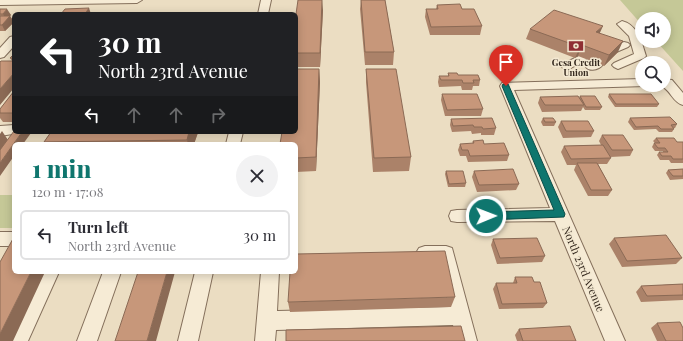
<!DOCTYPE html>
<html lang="en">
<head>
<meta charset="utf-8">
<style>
  :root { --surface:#fff; --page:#f2f2f3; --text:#2b2b33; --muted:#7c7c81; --line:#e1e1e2; --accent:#0f766e }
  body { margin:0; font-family:"Playfair Display",serif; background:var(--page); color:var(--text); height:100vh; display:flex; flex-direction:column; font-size:15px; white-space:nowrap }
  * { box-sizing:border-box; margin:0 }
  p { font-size:13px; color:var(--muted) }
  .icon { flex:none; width:22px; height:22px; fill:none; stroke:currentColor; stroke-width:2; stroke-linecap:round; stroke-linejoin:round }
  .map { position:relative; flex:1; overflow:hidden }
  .side { position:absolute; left:12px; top:142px; width:286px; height:132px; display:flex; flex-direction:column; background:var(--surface); border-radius:6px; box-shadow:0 2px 10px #0003 }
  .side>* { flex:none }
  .banner { position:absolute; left:12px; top:12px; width:286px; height:122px; border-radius:6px; box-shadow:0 2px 10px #0003; background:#202124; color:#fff; overflow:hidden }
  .controls { position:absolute; left:635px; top:12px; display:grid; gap:8px }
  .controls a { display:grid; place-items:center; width:36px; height:36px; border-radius:50%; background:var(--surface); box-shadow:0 2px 10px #0003; font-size:20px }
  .pin { position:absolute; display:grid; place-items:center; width:34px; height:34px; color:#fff; margin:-41px -17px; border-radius:50% 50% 50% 0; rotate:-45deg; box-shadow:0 0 4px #0007 }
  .pin .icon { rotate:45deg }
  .me { position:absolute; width:44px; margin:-22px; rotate:89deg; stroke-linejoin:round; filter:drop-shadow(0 0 3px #0008) }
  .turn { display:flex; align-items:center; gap:14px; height:84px; padding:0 20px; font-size:18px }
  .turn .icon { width:52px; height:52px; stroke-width:2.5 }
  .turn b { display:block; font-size:28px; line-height:34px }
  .lanes { display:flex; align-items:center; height:38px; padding:0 20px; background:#0003; justify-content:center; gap:20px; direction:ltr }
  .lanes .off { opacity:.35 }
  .round { display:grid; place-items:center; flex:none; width:42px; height:42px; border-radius:21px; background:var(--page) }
  .headline { display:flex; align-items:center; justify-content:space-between; height:68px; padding:0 20px }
  h1 { font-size:24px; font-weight:800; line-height:30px; color:var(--accent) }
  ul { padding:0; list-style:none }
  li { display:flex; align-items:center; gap:12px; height:50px; margin:0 8px 6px; padding:0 12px; border:2px solid var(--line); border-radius:6px }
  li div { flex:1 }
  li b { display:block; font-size:15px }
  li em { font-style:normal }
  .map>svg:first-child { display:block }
</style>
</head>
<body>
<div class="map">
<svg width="683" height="341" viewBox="0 0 683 341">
  <rect width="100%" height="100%" fill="#ebddc2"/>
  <!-- green -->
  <path fill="#c5c897" d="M620,0H683V71L656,41H664V19H642V25Z
    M0,195H14V228H0Z"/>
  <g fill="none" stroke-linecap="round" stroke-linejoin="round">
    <!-- minor casing -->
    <g stroke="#846f5b" stroke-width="2">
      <path id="minor" d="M0,0H142L137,3L0,5Z
        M261,0H271L268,14H258Z
        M622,21C638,25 642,43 646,56L644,58L618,69L614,67L612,65L614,63L634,54L629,36L617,24Z
        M14,36V46L4,57L0,58V48L10,37Z
        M624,42L628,43L630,45L628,47L614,53L608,50L610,48Z
        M583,54L587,55L589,57L587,59L571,68H563L561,66L563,64Z
        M598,60L602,61L604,63C600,69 594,71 588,69L586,67L594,61Z
        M642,79V85L646,86L514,90L625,341H605L555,221L457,222L451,221L449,216L451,211L457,210L550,208L500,86L502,83Z
        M664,79L672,80L683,93V105C672,102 670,88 660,86L664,85Z
        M14,125V132H20L19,133L0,136V126Z
        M229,132H243L240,144H226Z
        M0,232H14V246H0Z
        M425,246H446L452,248L477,341H457L453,325L276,330L275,341H255L261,272H279L277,311L449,307L439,260H425L419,258L416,253L419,248Z
        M41,272H59L28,341H8Z
        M103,272H121L97,341H77Z
        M195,272H213L198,341H178Z"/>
    </g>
    <!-- minor -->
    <use href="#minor" fill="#f6ebd5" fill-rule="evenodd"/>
  </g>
  <!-- wall -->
  <path fill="#ab8269" d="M361,0H385L394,52L393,65H365L360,9Z
    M437,5L462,9L482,26L480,35H430L425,17L426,9H436Z
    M0,9L11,15L10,16L14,22L5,31H0Z
    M323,10L320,67H296V14Z
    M530,29L600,33L618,52L604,66L578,56L575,58L526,39Z
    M14,54V88L12,61L10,58Z
    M319,69L320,82L316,171L296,172V144Z
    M366,69L411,157L409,171L373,172L366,82Z
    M448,73L458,75L480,80L479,86H473L472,90H462L461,86L439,87L438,82L439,76H448Z
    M14,91V122H3L0,118V109Z
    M442,94L483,109L481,116H445L441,100Z
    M609,94L659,104L657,107H615L608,97Z
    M580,96L602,107L600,110H585L583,107L581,111L542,112L538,103L540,97L579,98Z
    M543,118L556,122L554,126H543L541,122Z
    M630,118L677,124L675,128H673L674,129L672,132H659L656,129L634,130L628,122Z
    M451,119L496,128L494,135H481V133L472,134L471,131L452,132L450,125Z
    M561,121L594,131L591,137L563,138L558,127Z
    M51,132H198V133L194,144H45L44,142Z
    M602,135L633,150L630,156L610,157L611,158L607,164H598L612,190L608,196H588L574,170L576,165H567L561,152L564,146L601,145L599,141Z
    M656,138L677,142H683V163H671L669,160H660L657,155L659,152H663V151H655L652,147L654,143H655L653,141Z
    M473,141L484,144L509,155L507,161L468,162L466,156H460L458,150L460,144H472Z
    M683,169V179L670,180L666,173L668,170Z
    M446,171L466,183L465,187H448L445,174Z
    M474,171L519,184L516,190L477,192L472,177Z
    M614,238L682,258L676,264L622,267L609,244Z
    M493,239L545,256L542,262L497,264L491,245Z
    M515,277L534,282L547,303L543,308L499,309L493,289L496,283H513Z
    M683,284V300L641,302L636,292L641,286Z
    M455,297L451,307L290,312L288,302Z
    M657,323L683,341H657L651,328Z
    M519,329L576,341H517L515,335Z"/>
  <!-- shaded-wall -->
  <path fill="#8b6a55" d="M322,0L323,10L320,67V53Z
    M89,8L91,14H85Z
    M7,9L11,15L6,20L3,14Z
    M10,16L14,22L5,31L2,25Z
    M603,26L598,37L596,32Z
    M623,41L618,52L604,66L609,55Z
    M582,45L578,56L575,58L580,47Z
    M319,69L320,82L316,171V157Z
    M14,73V88L0,105V89Z
    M2,131L8,140L0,151V134Z
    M22,132H30L31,133L23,144H14V156L0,176V163Z
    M189,132H198L194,144H188L187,140Z
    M31,272H45L13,341H0V334Z
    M167,272H175L156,341H147Z"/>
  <!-- building -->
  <path fill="#c7977a" stroke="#8b6a55" d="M298,0H322L320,53H296V14Z
    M361,0H385L394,52H365Z
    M460,4L462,9H474L482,26L431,27L426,9H438L437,5Z
    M89,8L85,14H61L65,9Z
    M0,9H7L3,14H0Z
    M554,10L603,26L596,32L623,41L609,55L582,45L580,47L530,29Z
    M0,16H10L2,25H0Z
    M14,54V58H10Z
    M1,61H14V73L0,89V62Z
    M296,69H319L316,157L296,158V144H280L282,132H296Z
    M366,69H396L411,157L374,158Z
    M448,73H457L458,75H478L480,80H473L474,83H463L462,80H441L439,76H449Z
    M14,91V113H0V109Z
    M442,94H477L483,109L447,110Z
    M609,94H651L659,104H616Z
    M578,96L584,105H545L540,97Z
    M580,96H595L602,107H586Z
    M670,117L677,124L671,125L674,129H661L658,126L636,127L630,118Z
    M492,118L496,128L483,129L482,127H474L473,125L453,126L451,119Z
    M543,118H553L556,122H545Z
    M561,121H588L594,131H566Z
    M14,131V132H22L0,163V150Z
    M51,132H189L187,140L44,142Z
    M602,135H623L633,150H612Z
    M656,138H674L677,142H683V159H673L671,156H662L659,152H668L665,148H658L654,143H660Z
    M483,140L484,144L504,143L509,155L470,156L468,150H462L460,144L474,143L473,141Z
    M603,145L611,158L571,159L564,146Z
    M577,163H597L612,190H591Z
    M513,169L519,184L479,185L474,171Z
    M683,169V176H673L668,170Z
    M446,171H463L466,183L449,184Z
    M666,235L682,258L627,261L614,238Z
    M14,237V272H31L0,334V262Z
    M537,238L545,256L500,258L493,239Z
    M445,251L455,297L288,302L290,272H296V254Z
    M138,272H167L147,341H115Z
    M515,277H532L534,282H540L547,303L502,304L496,283H517Z
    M683,284V295L647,296L641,286Z
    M680,322L683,328V341H666L657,323Z
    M461,326L465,341H286V330Z
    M570,326L576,341H523L519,329Z"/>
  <!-- route -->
  <path fill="#0f766e" stroke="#0a4d48" d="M503,84H508L509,86L565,214L564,217L486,220L483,218L482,216L483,213L486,212L554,210L502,86Z"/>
  <!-- icons -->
  <defs>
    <g id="bank-bare" transform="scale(1.2)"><path d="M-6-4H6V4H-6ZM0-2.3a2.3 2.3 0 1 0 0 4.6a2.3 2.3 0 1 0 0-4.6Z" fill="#8f2e33" stroke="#f3e8d1" stroke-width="2.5" paint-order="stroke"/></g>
  </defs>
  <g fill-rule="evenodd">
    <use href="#bank-bare" x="576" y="46"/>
  </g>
  <g text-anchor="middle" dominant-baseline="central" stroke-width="3" stroke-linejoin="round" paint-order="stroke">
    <!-- far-poi labels -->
    <g font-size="9" font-weight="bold" fill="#34281e" stroke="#f3e8d1">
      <text x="576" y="62">Gesa Credit<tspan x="576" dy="10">Union</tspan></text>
    </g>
    <!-- street labels -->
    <g font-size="11" fill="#34281e" stroke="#f3e8d1">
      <text transform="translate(584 269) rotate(67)">North 23rd Avenue</text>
    </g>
  </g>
</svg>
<div class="controls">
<a><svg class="icon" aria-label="sound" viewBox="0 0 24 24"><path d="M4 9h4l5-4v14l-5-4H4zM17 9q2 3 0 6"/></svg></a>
<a><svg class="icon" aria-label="search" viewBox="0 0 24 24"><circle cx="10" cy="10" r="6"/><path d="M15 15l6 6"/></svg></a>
</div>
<div class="pin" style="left:506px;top:86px;background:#d93025"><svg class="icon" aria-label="arrive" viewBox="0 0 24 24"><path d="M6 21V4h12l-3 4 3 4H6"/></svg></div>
<svg class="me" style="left:486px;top:216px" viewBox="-20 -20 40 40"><circle r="17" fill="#0f766e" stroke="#fff" stroke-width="3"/><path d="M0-11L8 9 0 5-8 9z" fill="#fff"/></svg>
<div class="banner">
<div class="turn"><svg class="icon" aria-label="left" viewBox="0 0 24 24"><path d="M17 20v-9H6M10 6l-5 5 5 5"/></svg><div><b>30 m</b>North 23rd Avenue</div></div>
<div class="lanes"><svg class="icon" aria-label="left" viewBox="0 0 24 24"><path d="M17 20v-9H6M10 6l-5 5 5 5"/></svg><svg class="icon off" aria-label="ahead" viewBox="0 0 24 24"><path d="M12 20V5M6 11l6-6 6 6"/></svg><svg class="icon off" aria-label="ahead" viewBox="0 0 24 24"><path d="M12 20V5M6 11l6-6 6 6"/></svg><svg class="icon off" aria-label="right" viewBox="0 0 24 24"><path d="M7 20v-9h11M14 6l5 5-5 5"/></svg></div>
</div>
<section class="side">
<div class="headline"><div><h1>1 min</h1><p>120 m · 17:08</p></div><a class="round"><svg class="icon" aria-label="close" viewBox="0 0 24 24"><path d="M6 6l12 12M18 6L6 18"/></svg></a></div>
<ul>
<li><svg class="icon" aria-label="left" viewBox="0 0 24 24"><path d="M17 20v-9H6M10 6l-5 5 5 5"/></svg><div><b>Turn left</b><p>North 23rd Avenue</p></div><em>30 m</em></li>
</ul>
</section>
</div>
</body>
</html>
